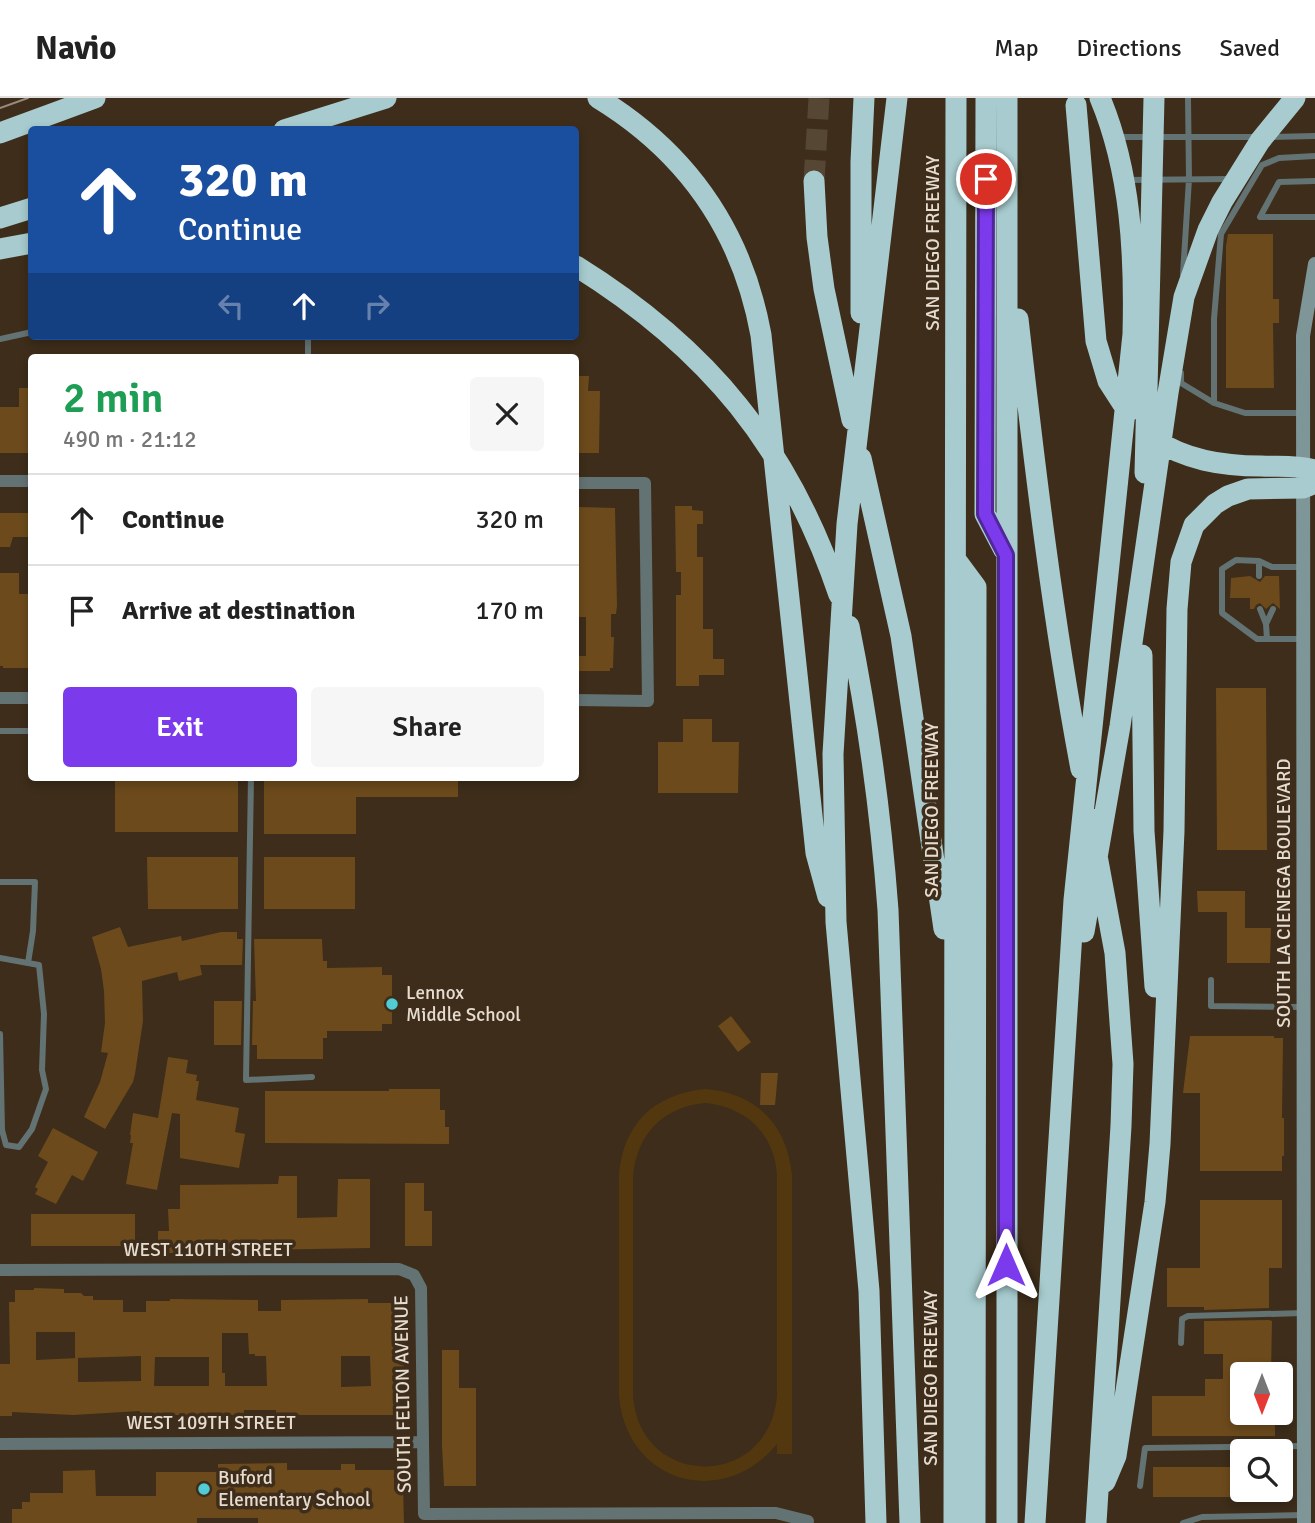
<!DOCTYPE html>
<html lang="en">
<head>
<meta charset="utf-8">
<style>
  :root { --surface:#fff; --page:#f6f6f6; --text:#222; --muted:#767676; --line:#e0e0e0; --accent:#7c3aed }
  body { margin:0; font-family:Signika,sans-serif; background:var(--page); color:var(--text); height:100vh; display:flex; flex-direction:column; font-size:26px; white-space:nowrap }
  * { box-sizing:border-box; margin:0 }
  p { font-size:23px; color:var(--muted) }
  .icon { flex:none; width:38px; height:38px; fill:none; stroke:currentColor; stroke-width:2; stroke-linecap:round; stroke-linejoin:round }
  .map { position:relative; flex:1; overflow:hidden }
  .sheet { position:absolute; left:28px; top:256px; width:551px; height:427px; display:flex; flex-direction:column; background:var(--surface); border-radius:7px; box-shadow:0 4px 10px #0003 }
  .sheet>* { flex:none }
  .hud { position:absolute; left:28px; top:28px; width:551px; height:214px; border-radius:7px; box-shadow:0 4px 10px #0003; background:#1a4fa0; color:#fff; overflow:hidden }
  .needle { width:46px; rotate:180deg }
  .controls { position:absolute; left:1230px; top:1264px; display:grid; gap:14px }
  .controls a { display:grid; place-items:center; width:63px; height:63px; border-radius:7px; background:var(--surface); box-shadow:0 4px 10px #0003; font-size:35px }
  .pin { position:absolute; display:grid; place-items:center; width:60px; height:60px; color:#fff; margin:-30px; border:4px solid #fff; border-radius:50%; box-shadow:0 2px 7px #0007 }
  .me { position:absolute; width:77px; margin:-38px; rotate:0deg; stroke-linejoin:round; filter:drop-shadow(0 0 5px #0008) }
  .turn { display:flex; align-items:center; gap:24px; height:147px; padding:0 35px; font-size:32px }
  .turn .icon { width:91px; height:91px; stroke-width:2.5 }
  .turn b { display:block; font-size:49px; line-height:60px }
  .lanes { display:flex; align-items:center; height:66px; padding:0 35px; background:#0003; justify-content:center; gap:35px; direction:ltr }
  .lanes .off { opacity:.35 }
  .round { display:grid; place-items:center; flex:none; width:74px; height:74px; border-radius:7px; background:var(--page) }
  .head { display:flex; align-items:center; justify-content:space-between; height:119px; padding:0 35px }
  h1 { font-size:42px; font-weight:600; line-height:52px; color:#1e9e55 }
  .primary-button { display:flex; gap:14px; margin-top:auto; padding:14px 35px }
  .primary-button a { flex:1; height:80px; border-radius:7px; background:var(--accent); color:#fff; font-size:28px; font-weight:600; line-height:80px; text-align:center }
  .primary-button a+a { background:var(--page); color:var(--text) }
  ul { padding:0; list-style:none }
  li { display:flex; align-items:center; gap:21px; height:91px; padding:0 35px; border-top:2px solid var(--line) }
  li div { flex:1 }
  li b { display:block; font-size:26px }
  li em { font-style:normal }
  header { display:flex; align-items:center; gap:42px; box-sizing:border-box; height:98px; padding:0 35px; background:var(--surface); border-bottom:2px solid var(--line) }
  header strong { font-size:33px }
  nav { display:flex; gap:38px; margin-inline-start:auto; font-size:24px }
  .map>svg:first-child { display:block }
</style>
</head>
<body>
<header>
<strong>Navio</strong>
<nav><a>Map</a><a>Directions</a><a>Saved</a></nav>
</header>
<div class="map">
<svg width="1315" height="1425" viewBox="0 0 1315 1425">
  <rect width="100%" height="100%" fill="#3d2d1a"/>
  <!-- green -->
  <path fill="#53370e" fill-rule="evenodd" d="M705,991C756,995 787,1026 792,1077V1356H777V1346C722,1413 626,1384 619,1298V1077C623,1026 654,996 705,991ZM705,1005C746,1009 774,1035 777,1077V1297C770,1392 640,1392 633,1298V1078C637,1036 663,1009 705,1005Z"/>
  <!-- building -->
  <path fill="#6c4a1c" fill-rule="evenodd" d="M1228,136H1273V201H1279V225H1273L1274,290H1226V148Z
    M576,278H589L588,293H600L599,355H579Z
    M19,290H32V355H0V309H19Z
    M675,408H692V412L703,413V426H697V459H703V531H713V561H724V577H699V588H676V497H681V474H676Z
    M579,409L615,410L617,508L616,516H611V539H614L613,570H610V573H576V558H586V519H577L576,419H579Z
    M0,415H32V439H13L10,449H0Z
    M0,475H19V496H32V570H3V568H0Z
    M1250,478L1260,484L1265,478H1279L1280,511L1273,505L1266,511L1260,505L1256,507L1254,511H1250V500H1230L1231,480Z
    M1216,590H1266L1267,752H1217Z
    M683,621H712V644H739L738,695H658V644H683Z
    M115,679H238V734H115Z
    M264,679H458V699H356V736H264Z
    M147,759H238V811H148Z
    M264,759H355V811H264Z
    M1197,793H1245V830H1271L1270,865H1227V814H1198Z
    M120,829L128,849L181,838L182,843L221,834H237V841H243L242,867H200L202,877L179,883L177,874L142,883L143,923L135,976L133,984L105,1031L84,1019L100,984L108,955L101,954L105,925L104,893L101,871L92,839Z
    M254,841H322L323,863H327V870L382,869V877H392V926H382V933H327V940H323V961H257V947H252L253,903H256Z
    M214,903H242L241,947H214Z
    M731,918L751,944L738,954L718,928Z
    M1190,938H1274V940H1283L1282,1020H1284V1058H1282V1073H1200V995H1183Z
    M168,959L188,962L186,975L197,977L196,983H199L196,1002L239,1010L235,1034L245,1036L239,1070L180,1060V1016L172,1015L157,1092L126,1086L133,1045H130L131,1037H130L133,1015L158,1020Z
    M761,975H778L775,1007H760Z
    M389,991H440V1012H445V1029H449V1046L265,1045V993H389Z
    M53,1030L98,1054L83,1083L72,1077L56,1106L35,1096L38,1091L35,1089L48,1064L38,1058Z
    M279,1078H297V1120L337,1119L338,1081H370V1150L256,1152V1155H158V1133H169L168,1111H180V1087L278,1086Z
    M405,1085H424V1113H432V1148H405Z
    M1200,1102H1282V1170H1269V1210L1204,1212V1209H1167V1170H1200Z
    M31,1116H135V1148H31Z
    M34,1190L64,1191V1195H81L84,1198H93V1202H123V1214H146V1203H170V1201L258,1202V1213H281V1202L368,1201V1205H404V1243H407V1258H404V1298H401V1317H286L276,1316V1312H244V1316L240,1317H158L140,1316V1313L73,1317L12,1314V1318H0V1266H10L9,1204H15V1192H34ZM36,1234H75V1260L141,1258V1283L78,1284V1260L36,1262ZM222,1235H248L249,1256H255V1258H266L267,1288H225V1275H222ZM341,1258H370L371,1288L341,1289ZM155,1259H209V1288H154Z
    M1269,1222L1272,1223L1271,1276H1242V1314H1275V1338H1152V1298H1205V1281H1223V1256H1204V1223Z
    M442,1252H459V1290H476V1388H444L442,1347Z
    M287,1365V1372H341V1366H355V1372H394V1388H403L404,1425H258V1420H197V1425H12V1411H22V1404H30V1395H63V1373L95,1372L96,1398H156V1374H218V1366Z
    M1153,1369H1242V1399H1153Z"/>
  <g fill="none" stroke-linecap="round" stroke-linejoin="round">
    <!-- highway-tunnel -->
    <path stroke="#564735" stroke-width="21" stroke-dasharray="21 10" stroke-linecap="butt" d="M814,83L819,0"/>
    <!-- lane -->
    <path stroke="#637273" stroke-width="6" d="M1124,39H1257
      M1271,39L1315,38
      M1126,82L1229,81
      M1315,83L1279,84L1260,119H1315
      M1183,176L1189,81L1188,0
      M308,238V259
      M0,241L32,234
      M1181,275V285L1214,305L1245,315H1303
      M1214,305V221L1221,136L1262,67L1279,60L1315,58
      M1259,463V478
      M1260,511L1266,526
      M1267,541L1266,526L1273,511
      M1303,541H1257L1222,515V471L1236,462L1259,463L1272,469H1303
      M0,633H32
      M251,679L246,982L312,979
      M0,784H35L33,833L28,865
      M0,860L39,867L44,916L42,972L46,991L32,1031L19,1049L6,1047L2,1032L0,936
      M1211,882V908L1302,909
      M1181,1245L1182,1221L1188,1218L1304,1215
      M1140,1388L1145,1350L1304,1348
      M1183,1425L1202,1419L1304,1417"/>
    <!-- street -->
    <path stroke="#637273" stroke-width="12" d="M0,383H32
      M576,385H645L648,603L576,602
      M0,600H32
      M0,1172L399,1171L414,1177L421,1190L424,1416L776,1415L808,1423
      M0,1346L423,1344"/>
    <!-- secondary -->
    <path stroke="#7f9698" stroke-width="14" d="M1304,1425L1303,238L1315,166"/>
    <!-- highway -->
    <path stroke="#a7cbce" stroke-width="21" d="M598,0C688,55 742,133 761,237L816,755L828,799
      M986,0L985,416L1004,452
      M1007,0V1425
      M1076,7L1096,243L1108,283L1128,314
      M284,32L386,0
      M0,35L95,0
      M814,83L817,139L824,191L852,322
      M0,120L32,110
      M0,151L32,145
      M576,168C708,250 789,349 839,497
      M861,215V64L864,0
      M1018,221C1035,372 1053,522 1081,671
      M1152,340C1186,362 1221,368 1261,368C1279,369 1298,367 1315,372
      M861,360L901,538L944,831
      M1145,375L1154,0
      M956,462L976,489L975,1425
      M849,528C868,622 881,717 888,812L910,1425
      M1142,557L1144,733L1155,889
      M1090,720L1115,855L1123,966L1121,1028L1096,1425
      M1084,834L1120,628L1168,295L1184,199L1208,132L1222,104L1260,43L1295,0
      M1105,1384L1116,1358L1155,1104L1160,1046L1174,733L1177,511L1181,464L1194,427L1215,406L1228,398L1248,391L1303,390L1315,385
      M876,1425L869,1193L836,824L833,656L847,426L897,0
      M954,1425L956,0
      M1035,1425L1074,802L1133,236C1135,157 1131,74 1100,0"/>
    <!-- tram -->
    <path stroke="#988b7c" stroke-width="2" d="M0,10L28,0"/>
  </g>
  <g fill="none" stroke-linecap="round" stroke-linejoin="round">
    <!-- route casing -->
    <g stroke="#51269a" stroke-width="18">
      <path id="route" d="M986,81L985,416L1006,457V1167"/>
    </g>
    <!-- route -->
    <use href="#route" stroke="#7c3aed" stroke-width="12"/>
  </g>
  <!-- markers -->
  <g fill="#51ccd4" stroke="#3d2d1a" stroke-width="2.5">
    <circle cx="392" cy="906" r="7"/>
    <circle cx="204" cy="1391" r="7"/>
  </g>
  <g text-anchor="middle" dominant-baseline="central" stroke-width="7" stroke-linejoin="round" paint-order="stroke">
    <!-- street labels -->
    <g font-size="19" fill="#e6dcd0" stroke="#3d2d1a">
      <text transform="translate(933 145) rotate(-90)">SAN DIEGO FREEWAY</text>
      <text transform="translate(932 712) rotate(-90)">SAN DIEGO FREEWAY</text>
      <text transform="translate(1284 795) rotate(-90)">SOUTH LA CIENEGA BOULEVARD</text>
      <text x="208" y="1152">WEST 110TH STREET</text>
      <text transform="translate(931 1280) rotate(-90)">SAN DIEGO FREEWAY</text>
      <text transform="translate(403 1296) rotate(-91)">SOUTH FELTON AVENUE</text>
      <text x="211" y="1325">WEST 109TH STREET</text>
    </g>
    <!-- poi labels -->
    <g font-size="19" fill="#e6dcd0" stroke="#3d2d1a" text-anchor="start">
      <text x="406" y="895">Lennox<tspan x="406" dy="22">Middle School</tspan></text>
      <text x="218" y="1380">Buford<tspan x="218" dy="22">Elementary School</tspan></text>
    </g>
  </g>
</svg>
<div class="controls">
<a><svg class="needle" viewBox="-14 -14 28 28"><path d="M0-13l5 13h-10z" fill="#e53935"/><path d="M0 13l5-13h-10z" fill="#767676"/></svg></a>
<a><svg class="icon" aria-label="search" viewBox="0 0 24 24"><circle cx="10" cy="10" r="6"/><path d="M15 15l6 6"/></svg></a>
</div>
<div class="pin" style="left:986px;top:81px;background:#d93025"><svg class="icon" aria-label="arrive" viewBox="0 0 24 24"><path d="M6 21V4h12l-3 4 3 4H6"/></svg></div>
<svg class="me" style="left:1006px;top:1167px" viewBox="-20 -20 40 40"><path d="M0-17L14 15 0 8-14 15z" fill="#7c3aed" stroke="#fff" stroke-width="4"/></svg>
<div class="hud">
<div class="turn"><svg class="icon" aria-label="ahead" viewBox="0 0 24 24"><path d="M12 20V5M6 11l6-6 6 6"/></svg><div><b>320 m</b>Continue</div></div>
<div class="lanes"><svg class="icon off" aria-label="left" viewBox="0 0 24 24"><path d="M17 20v-9H6M10 6l-5 5 5 5"/></svg><svg class="icon" aria-label="ahead" viewBox="0 0 24 24"><path d="M12 20V5M6 11l6-6 6 6"/></svg><svg class="icon off" aria-label="right" viewBox="0 0 24 24"><path d="M7 20v-9h11M14 6l5 5-5 5"/></svg></div>
</div>
<section class="sheet">
<div class="head"><div><h1>2 min</h1><p>490 m · 21:12</p></div><a class="round"><svg class="icon" aria-label="close" viewBox="0 0 24 24"><path d="M6 6l12 12M18 6L6 18"/></svg></a></div>
<ul>
<li><svg class="icon" aria-label="ahead" viewBox="0 0 24 24"><path d="M12 20V5M6 11l6-6 6 6"/></svg><div><b>Continue</b></div><em>320 m</em></li>
<li><svg class="icon" aria-label="arrive" viewBox="0 0 24 24"><path d="M6 21V4h12l-3 4 3 4H6"/></svg><div><b>Arrive at destination</b></div><em>170 m</em></li>
</ul>
<div class="primary-button"><a>Exit</a><a>Share</a></div>
</section>
</div>
</body>
</html>
